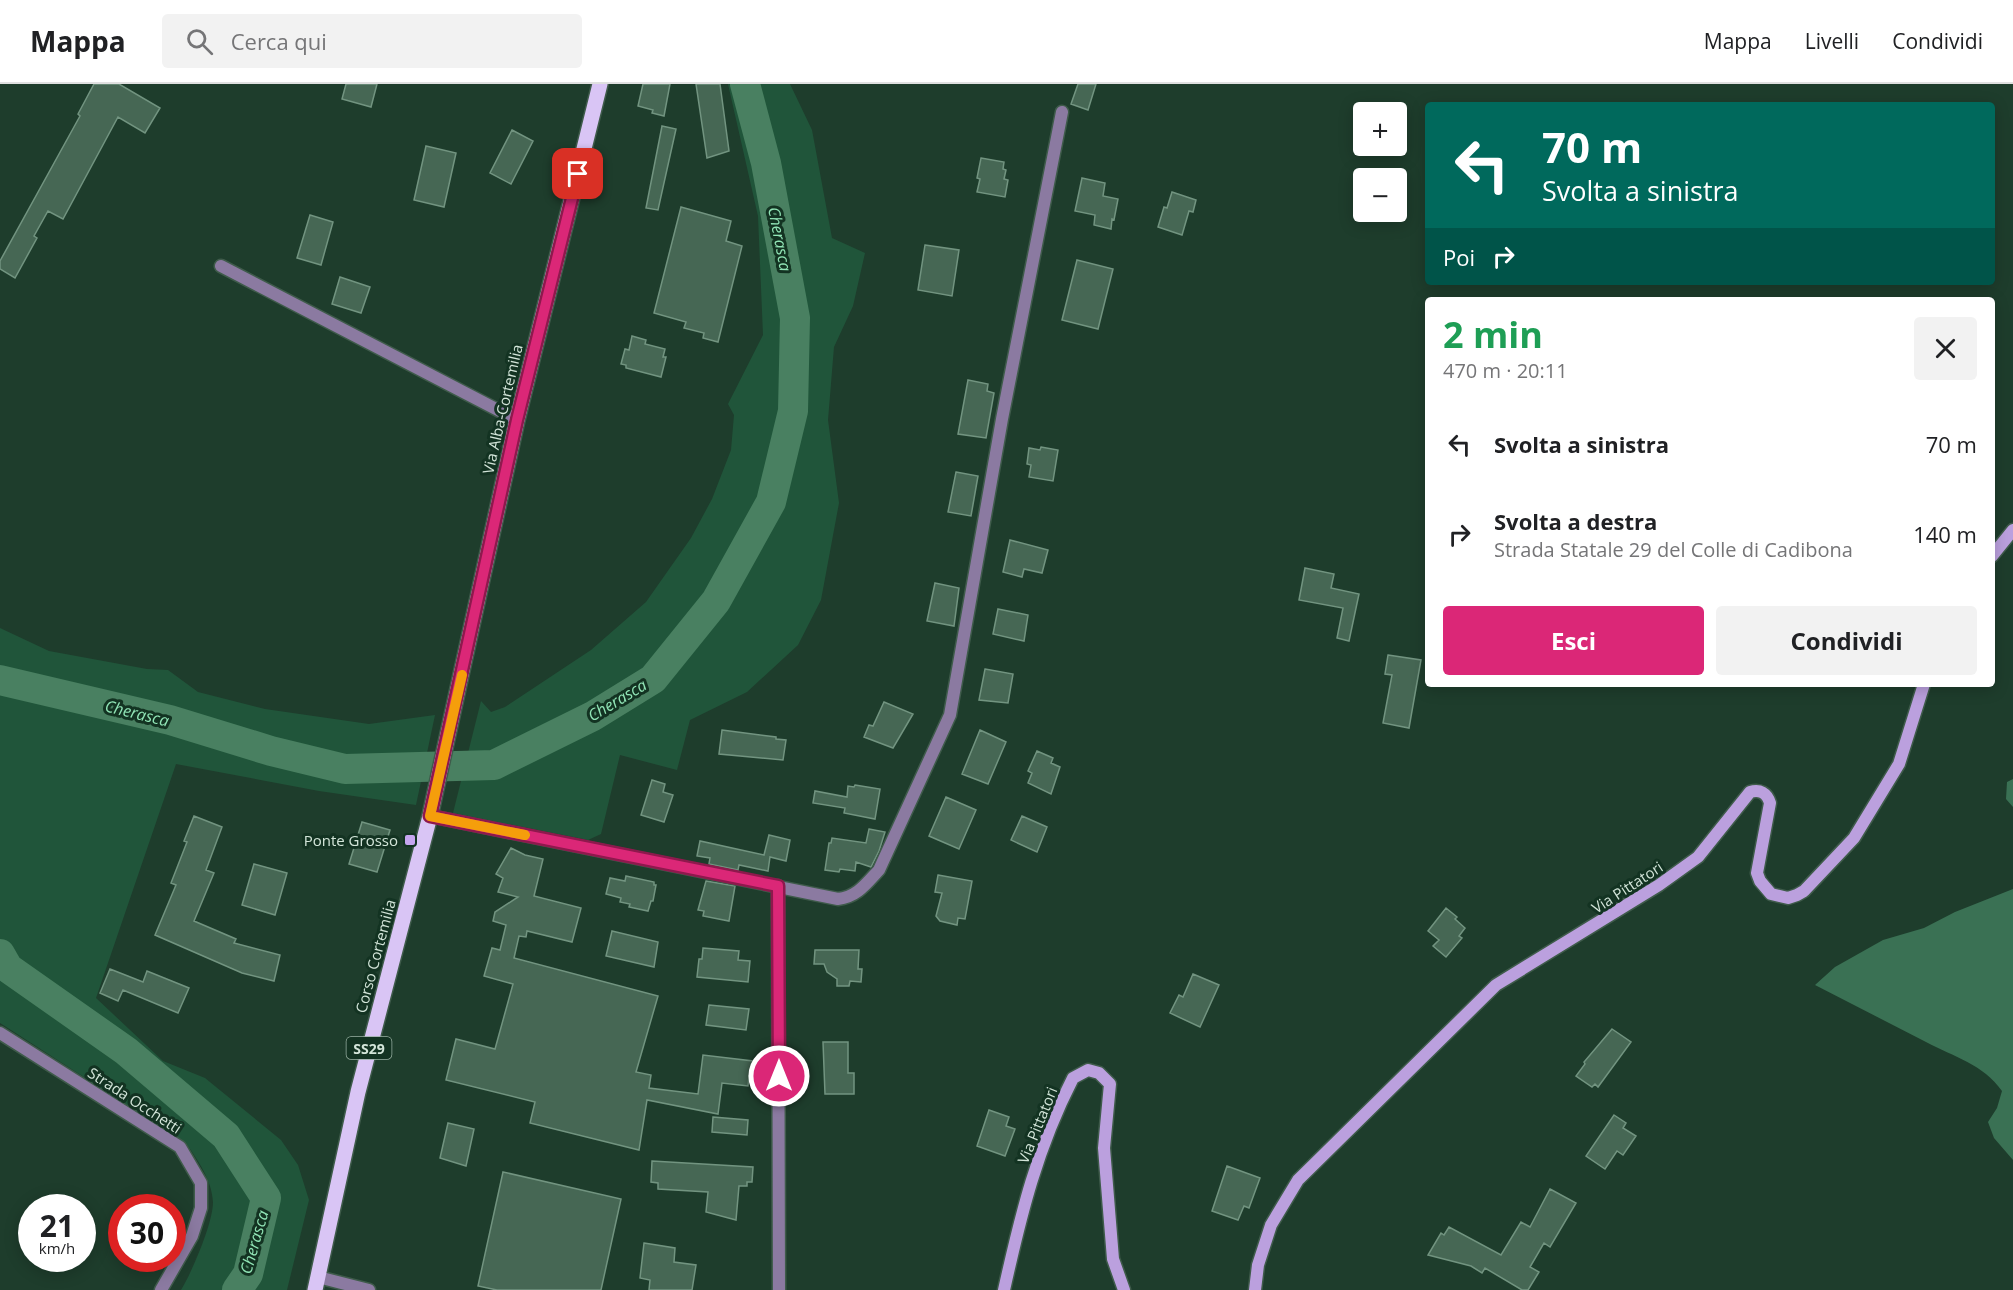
<!DOCTYPE html>
<html lang="it">
<head>
<meta charset="utf-8">
<style>
  :root { --surface:#fff; --page:#f2f2f2; --text:#202124; --muted:#757577; --line:#e0e0e0; --accent:#db2777 }
  body { margin:0; font-family:"Open Sans",sans-serif; background:var(--page); color:var(--text); height:100vh; display:flex; flex-direction:column; font-size:22px; white-space:nowrap }
  * { box-sizing:border-box; margin:0 }
  p { font-size:20px; color:var(--muted) }
  .icon { flex:none; width:33px; height:33px; fill:none; stroke:currentColor; stroke-width:2; stroke-linecap:round; stroke-linejoin:round }
  .map { position:relative; flex:1; overflow:hidden }
  .sheet { position:absolute; left:1425px; top:213px; width:570px; height:390px; display:flex; flex-direction:column; background:var(--surface); border-radius:6px; box-shadow:0 3px 15px #0003 }
  .sheet>* { flex:none }
  .banner { position:absolute; left:1425px; top:18px; width:570px; height:183px; border-radius:6px; box-shadow:0 3px 15px #0003; background:#00695c; color:#fff; overflow:hidden }
  .buttons { position:absolute; left:1353px; top:18px; display:grid; gap:12px }
  .buttons a { display:grid; place-items:center; width:54px; height:54px; border-radius:6px; background:var(--surface); box-shadow:0 3px 15px #0003; font-size:30px }
  .speed { position:absolute; left:18px; top:1110px; display:flex; gap:12px; font-size:30px; font-weight:700; text-align:center }
  .speed>* { display:grid; place-content:center; width:78px; height:78px; border-radius:50%; background:var(--surface); box-shadow:0 3px 15px #0003; line-height:1 }
  .speed small { font-size:15px; font-weight:400 }
  .speed .limit { border:9px solid #d22; background:#fff; color:#111 }
  .pin { position:absolute; display:grid; place-items:center; width:51px; height:51px; color:#fff; margin:-26px; border-radius:12px; box-shadow:0 3px 9px #0006 }
  .me { position:absolute; width:66px; margin:-33px; rotate:0deg; stroke-linejoin:round; filter:drop-shadow(0 0 4px #0008) }
  .turn { display:flex; align-items:center; gap:21px; height:126px; padding:0 18px; font-size:27px }
  .turn .icon { width:78px; height:78px; stroke-width:2.5 }
  .turn b { display:block; font-size:42px; line-height:51px }
  .then { display:flex; align-items:center; height:57px; padding:0 18px; background:#0003; gap:12px; font-size:22px }
  .round { display:grid; place-items:center; flex:none; width:63px; height:63px; border-radius:6px; background:var(--page) }
  .head { display:flex; align-items:center; justify-content:space-between; height:102px; padding:0 18px }
  h1 { font-size:36px; font-weight:700; line-height:45px; color:#1e9e55 }
  .action { display:flex; gap:12px; margin-top:auto; padding:12px 18px }
  .action a { flex:1; height:69px; border-radius:6px; background:var(--accent); color:#fff; font-size:24px; font-weight:700; line-height:69px; text-align:center }
  .action a+a { background:var(--page); color:var(--text) }
  ul { padding:0; list-style:none }
  li { display:flex; align-items:center; gap:18px; height:90px; padding:0 18px }
  li div { flex:1 }
  li b { display:block; font-size:22px }
  li em { font-style:normal }
  header { display:flex; align-items:center; gap:36px; box-sizing:border-box; height:84px; padding:0 30px; background:var(--surface); border-bottom:2px solid var(--line) }
  header strong { font-size:28px }
  nav { display:flex; gap:33px; margin-inline-start:auto; font-size:21px }
  .search { width:420px; height:54px; background:var(--page); display:flex; align-items:center; gap:15px; box-sizing:border-box; padding:0 21px; border-radius:6px; color:var(--muted); font-size:22px }
  .map>svg:first-child { display:block }
</style>
</head>
<body>
<header>
<strong>Mappa</strong>
<div class="search"><svg class="icon" aria-label="search" viewBox="0 0 24 24"><circle cx="10" cy="10" r="6"/><path d="M15 15l6 6"/></svg>Cerca qui</div>
<nav><a>Mappa</a><a>Livelli</a><a>Condividi</a></nav>
</header>
<div class="map">
<svg width="2013" height="1206" viewBox="0 0 2013 1206">
  <rect width="100%" height="100%" fill="#1e3d2c"/>
  <!-- green -->
  <path fill="#20553a" d="M728,0H790L812,46L832,154L865,169L853,222L834,263L828,336L839,419L821,516L798,561L747,608L690,636L677,686L620,671L601,750L588,756L453,729L481,617L491,628L505,623L591,566L646,518L691,454L712,415L731,366L734,331L728,320L763,251L758,132Z
    M0,544L49,567L147,585L168,586L198,608L265,625L369,640L435,631L416,721L319,707L176,680L96,914L163,977L205,994L281,1056L298,1081L309,1116L287,1206H181C192,1188 213,1139 213,1118C212,1096 198,1077 186,1059L0,939Z"/>
  <!-- forest -->
  <path fill="#3a7154" d="M2013,695V723L2006,715L2007,698Z
    M2013,805V1076L1994,1054L1988,1038L1997,1024L2002,1007C1983,980 1954,973 1926,958C1889,939 1852,920 1815,901L1835,883L1883,856L1924,844L1955,828Z"/>
  <g fill="none" stroke-linecap="round" stroke-linejoin="round">
    <!-- river -->
    <path stroke="#498061" stroke-width="30" d="M0,596L170,636L271,667L345,685L494,681L593,632L653,595L716,517L771,418L793,327L795,234L766,79L745,0
      M0,870L8,884L126,967L226,1052L266,1114L248,1190L237,1206"/>
  </g>
  <!-- building -->
  <path fill="#466754" stroke="#729480" stroke-width="1.5" d="M94,0H119L160,24L145,49L118,33L63,135L48,127L34,152L37,154L15,194L0,185V177L80,32L78,30Z
    M346,0H377L371,23L342,15Z
    M643,0H670L664,32L652,29L653,26L638,22Z
    M696,0H720L729,67L707,74Z
    M1078,0H1096L1088,26L1071,20Z
    M662,42L676,45L658,126L646,124Z
    M512,46L533,57L511,100L490,89Z
    M426,62L456,69L444,123L414,116Z
    M981,74L1004,78L1003,85L1006,86L1004,95L1008,96L1005,113L977,108L980,95L977,94Z
    M1082,94L1105,99L1103,112L1118,115L1114,136L1112,135L1111,145L1094,141L1095,131L1075,127Z
    M1172,108L1196,116L1193,128L1189,127L1182,151L1158,143L1164,123L1167,124Z
    M681,123L731,137L726,157L742,162L718,258L703,254L704,249L684,244L686,238L654,229Z
    M310,131L333,138L321,181L297,174Z
    M925,161L959,166L952,212L918,206Z
    M1077,176L1113,185L1098,245L1062,236Z
    M340,193L370,203L361,229L332,220Z
    M632,252L646,256L645,260L665,265L663,273H666L661,293L626,284V281L621,280L625,265L629,266Z
    M968,296L988,300L987,307L994,309L986,354L958,350Z
    M1041,363L1058,366L1053,397L1029,393L1031,381L1027,380L1029,364L1040,366Z
    M956,388L978,392L971,432L948,428Z
    M1010,456L1048,466L1042,489L1024,485L1022,493L1003,488Z
    M1305,484L1334,490L1331,504L1359,510L1349,557L1337,554L1343,524L1299,516Z
    M935,499L959,504L954,542L927,537Z
    M998,525L1028,531L1024,557L993,550Z
    M1388,571L1421,576L1409,644L1383,639L1392,591L1385,590Z
    M985,585L1013,590L1008,619L979,616Z
    M884,618L913,630L893,664L864,653L869,641L873,642Z
    M722,646L776,653V655L786,656L783,676L719,670Z
    M980,646L1006,658L988,700L962,690Z
    M1037,667L1053,674L1051,679L1060,683L1051,710L1028,699L1032,689L1028,687Z
    M652,696L665,700L663,708L673,711L664,738L641,731Z
    M855,701L880,705L875,735L844,729L845,724L813,719L815,707L847,713L848,702L854,703Z
    M946,713L976,726L959,765L929,752Z
    M194,732L222,743L206,786L214,789L194,837L236,855L234,859L280,871L274,897L242,889L155,851L176,801L171,799L187,758L184,757Z
    M1022,732L1047,743L1037,768L1011,756Z
    M362,738L390,746L377,788L349,780Z
    M869,745L885,748L879,767L871,783L856,778L855,787L840,785L839,788L825,786L829,759H831L832,754L866,759Z
    M769,751L790,756L786,777L770,773L768,787L739,781L738,786L709,780L710,774L697,772L700,757L764,771Z
    M511,764L525,771L543,775L534,812L581,824L572,858L527,847L526,853L519,852L514,874L658,912L636,988L651,991L649,1004L698,1010L703,971L753,977L751,993L749,992L748,1002L722,999L718,1030L647,1016L639,1066L530,1039L535,1018L446,996L456,955L495,965L513,900L484,892L492,864L500,866L506,841L493,837L495,828L518,813L498,808L503,794L496,790Z
    M254,780L287,789L275,831L242,821Z
    M938,791L972,797L965,835L958,834L957,841L940,837L936,832L942,809L935,808Z
    M626,792L654,798V801H656L653,817H651L648,827L629,823L630,820L620,818L621,814L606,810L610,794L625,797Z
    M706,797L735,802L729,837L703,832L704,827L698,826Z
    M1446,824L1457,833L1455,835L1465,844L1459,852L1462,854L1446,873L1433,862L1439,856L1428,847Z
    M612,847L658,858L654,883L606,872Z
    M703,864L739,867L738,876L750,877L748,898L697,893L699,875H702Z
    M815,866H859L858,885H862L861,898L850,897L849,902H837V895L827,888L824,880H814Z
    M110,885L143,898L147,887L189,904L178,929L123,906L118,917L100,909Z
    M1193,890L1219,901L1200,943L1170,929L1179,911L1183,913Z
    M709,921L749,925L746,946L706,941Z
    M1612,945L1631,958L1598,1003L1595,1000L1592,1003L1576,992L1585,980L1584,978Z
    M823,958H848V989H854V1010H825Z
    M989,1026L1009,1033L1006,1042L1015,1045L1005,1072L977,1062Z
    M1614,1031L1626,1039L1623,1044L1636,1052L1623,1071L1617,1067L1605,1085L1586,1072Z
    M713,1033L748,1036L747,1051L712,1048Z
    M448,1039L474,1045L466,1082L440,1074Z
    M652,1077L753,1083L752,1098H747V1102H739L736,1136L706,1128L708,1108L658,1105V1099L651,1098Z
    M1227,1082L1260,1094L1249,1124L1244,1122L1238,1136L1212,1127Z
    M503,1088L621,1115L601,1206H497L478,1202Z
    M1550,1105L1576,1119L1550,1163L1544,1159L1530,1183L1539,1188L1528,1206H1522L1485,1184L1482,1189L1471,1182L1428,1171L1441,1149L1444,1151L1449,1143L1501,1171L1521,1138L1530,1143Z
    M644,1159L675,1164L674,1178L696,1181L692,1206H649L650,1196L640,1194Z"/>
  <g fill="none" stroke-linecap="round" stroke-linejoin="round">
    <!-- street casing -->
    <g stroke="#3f5b4b" stroke-width="15">
      <path id="street" d="M221,182L517,336
        M430,732L838,815C857,813 866,800 879,786L950,631L1002,335L1062,28
        M778,802L779,1206
        M0,949L180,1063L201,1099V1124L192,1152L161,1206
        M318,1193L369,1206"/>
    </g>
    <!-- secondary casing -->
    <g stroke="#3f5b4b" stroke-width="15">
      <path id="secondary" d="M1992,472L2013,446
        M1004,1206C1021,1130 1037,1064 1073,994L1088,986L1099,989L1110,1000L1104,1064L1113,1175L1124,1206
        M1255,1206L1258,1181L1271,1141L1298,1096L1496,901L1659,801L1698,773L1750,708C1760,705 1767,709 1770,719L1757,789L1760,797L1771,810L1788,814L1797,811L1804,807L1854,754L1899,680L1924,600"/>
    </g>
    <!-- primary casing -->
    <g stroke="#3f5b4b" stroke-width="18">
      <path id="primary" d="M315,1206L358,1008L430,732L517,336L600,0"/>
    </g>
    <!-- street -->
    <use href="#street" stroke="#8b7aa1" stroke-width="12"/>
    <!-- secondary -->
    <use href="#secondary" stroke="#bba0de" stroke-width="12"/>
    <!-- primary -->
    <use href="#primary" stroke="#d9c5f5" stroke-width="15"/>
  </g>
  <g fill="none" stroke-linecap="round" stroke-linejoin="round">
    <!-- route casing -->
    <g stroke="#8e194d" stroke-width="15">
      <path id="route" d="M578,90L517,336L430,732L778,802L779,992"/>
    </g>
    <!-- route -->
    <use href="#route" stroke="#db2777" stroke-width="10"/>
    <!-- slow -->
    <path stroke="#f59e0b" stroke-width="10" d="M462,591L430,732L525,751"/>
  </g>
  <!-- markers -->
  <rect fill="#c6a6f0" stroke="#133322" stroke-width="2" x="404" y="750" width="12" height="12" rx="3"/>
  <g text-anchor="middle" dominant-baseline="central" stroke-width="6" stroke-linejoin="round" paint-order="stroke">
    <!-- shield labels -->
    <rect fill="#133322" stroke="#99b0a2" stroke-width="1.5" x="346.5" y="953" width="45" height="22" rx="4.5"/>
    <g font-size="14" font-weight="bold" fill="#d3e5d9">
      <text x="369" y="964">SS29</text>
    </g>
    <!-- street labels -->
    <g font-size="15" fill="#d3e5d9" stroke="#133322">
      <text transform="translate(502 325) rotate(-77)">Via Alba-Cortemilia</text>
      <text transform="translate(1627 803) rotate(-33)">Via Pittatori</text>
      <text transform="translate(375 872) rotate(-75)">Corso Cortemilia</text>
      <text transform="translate(135 1016) rotate(33)">Strada Occhetti</text>
      <text transform="translate(1037 1041) rotate(-68)">Via Pittatori</text>
    </g>
    <!-- poi labels -->
    <g font-size="15" fill="#d3e5d9" stroke="#133322" text-anchor="end">
      <text x="398" y="756">Ponte Grosso</text>
    </g>
    <!-- water labels -->
    <g font-size="16" font-style="italic" fill="#91e5b6" stroke="#133322">
      <text transform="translate(780 155) rotate(79)">Cherasca</text>
      <text transform="translate(617 616) rotate(-31)">Cherasca</text>
      <text transform="translate(137 629) rotate(14)">Cherasca</text>
      <text transform="translate(254 1158) rotate(-74)">Cherasca</text>
    </g>
  </g>
</svg>
<div class="buttons">
<a>+</a>
<a>−</a>
</div>
<div class="speed"><div>21<small>km/h</small></div><div class="limit">30</div></div>
<div class="pin" style="left:578px;top:90px;background:#d93025"><svg class="icon" aria-label="arrive" viewBox="0 0 24 24"><path d="M6 21V4h12l-3 4 3 4H6"/></svg></div>
<svg class="me" style="left:779px;top:992px" viewBox="-20 -20 40 40"><circle r="17" fill="#db2777" stroke="#fff" stroke-width="3"/><path d="M0-11L8 9 0 5-8 9z" fill="#fff"/></svg>
<div class="banner">
<div class="turn"><svg class="icon" aria-label="left" viewBox="0 0 24 24"><path d="M17 20v-9H6M10 6l-5 5 5 5"/></svg><div><b>70 m</b>Svolta a sinistra</div></div>
<div class="then">Poi<svg class="icon" aria-label="right" viewBox="0 0 24 24"><path d="M7 20v-9h11M14 6l5 5-5 5"/></svg></div>
</div>
<section class="sheet">
<div class="head"><div><h1>2 min</h1><p>470 m · 20:11</p></div><a class="round"><svg class="icon" aria-label="close" viewBox="0 0 24 24"><path d="M6 6l12 12M18 6L6 18"/></svg></a></div>
<ul>
<li><svg class="icon" aria-label="left" viewBox="0 0 24 24"><path d="M17 20v-9H6M10 6l-5 5 5 5"/></svg><div><b>Svolta a sinistra</b></div><em>70 m</em></li>
<li><svg class="icon" aria-label="right" viewBox="0 0 24 24"><path d="M7 20v-9h11M14 6l5 5-5 5"/></svg><div><b>Svolta a destra</b><p>Strada Statale 29 del Colle di Cadibona</p></div><em>140 m</em></li>
</ul>
<div class="action"><a>Esci</a><a>Condividi</a></div>
</section>
</div>
</body>
</html>
